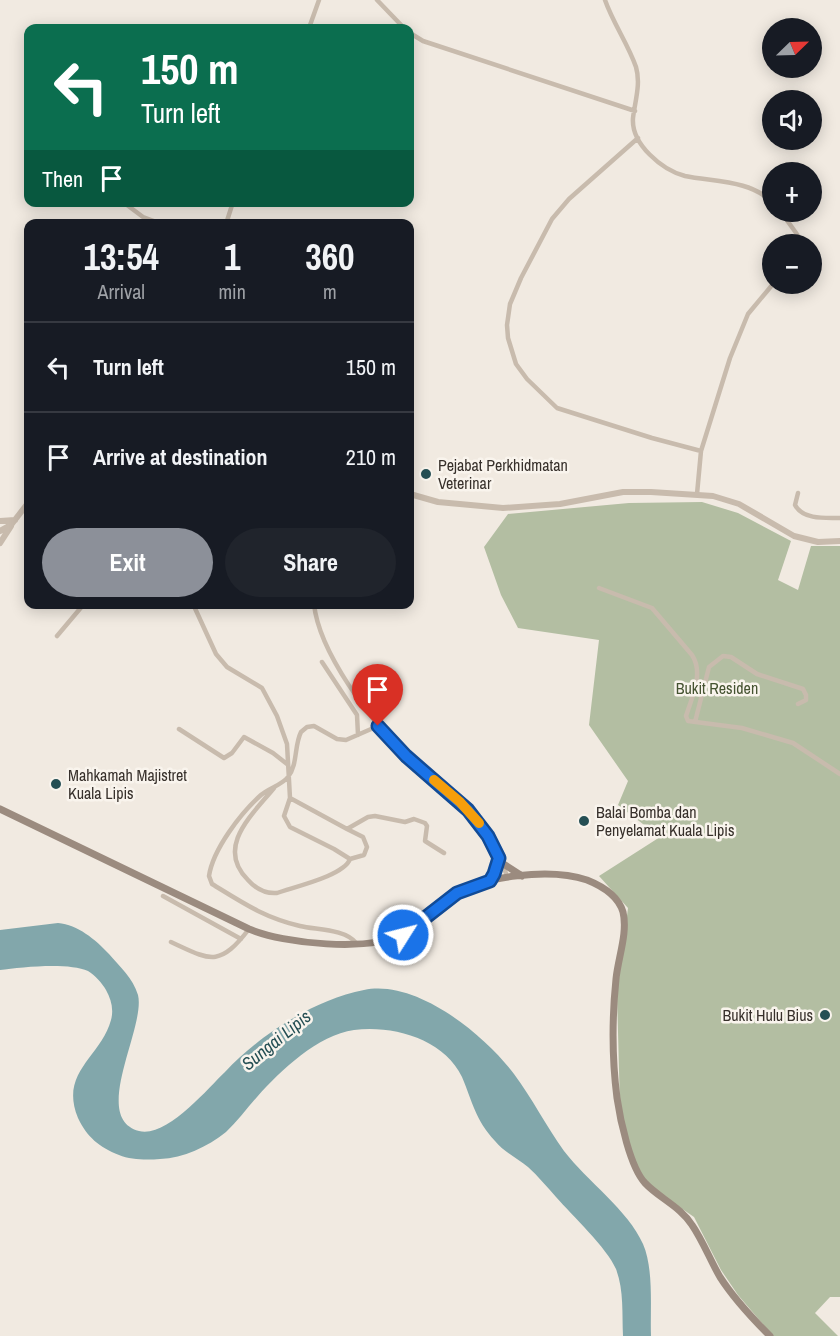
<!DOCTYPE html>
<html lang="en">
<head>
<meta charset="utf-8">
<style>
  :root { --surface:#171b24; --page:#20242c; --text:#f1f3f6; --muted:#9ea1a6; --line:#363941; --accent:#8c9099 }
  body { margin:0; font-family:"Archivo Narrow",sans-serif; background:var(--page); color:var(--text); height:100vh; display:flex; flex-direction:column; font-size:22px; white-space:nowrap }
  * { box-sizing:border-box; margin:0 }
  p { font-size:20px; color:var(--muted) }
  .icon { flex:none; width:33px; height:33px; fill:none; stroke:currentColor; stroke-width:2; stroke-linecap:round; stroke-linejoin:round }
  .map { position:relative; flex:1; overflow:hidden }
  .panel { position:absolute; left:24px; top:219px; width:390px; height:390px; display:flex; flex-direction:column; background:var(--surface); border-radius:12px; box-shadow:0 3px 15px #0003 }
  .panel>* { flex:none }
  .banner { position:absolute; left:24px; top:24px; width:390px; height:183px; border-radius:12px; box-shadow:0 3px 15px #0003; background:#0b6e4f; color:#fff; overflow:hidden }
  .needle { width:39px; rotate:67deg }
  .tools { position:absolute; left:762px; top:18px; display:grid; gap:12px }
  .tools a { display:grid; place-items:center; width:60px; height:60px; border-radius:50%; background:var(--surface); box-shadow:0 3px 15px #0003; font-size:30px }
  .pin { position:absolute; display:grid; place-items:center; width:51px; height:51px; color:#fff; margin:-62px -26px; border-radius:50% 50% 50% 0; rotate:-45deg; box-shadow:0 0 6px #0007 }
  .pin .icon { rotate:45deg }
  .me { position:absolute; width:66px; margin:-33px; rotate:54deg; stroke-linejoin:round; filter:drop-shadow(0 0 4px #0008) }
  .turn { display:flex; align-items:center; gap:21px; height:126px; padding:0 18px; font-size:27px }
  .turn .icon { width:78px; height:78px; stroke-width:2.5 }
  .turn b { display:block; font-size:42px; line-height:51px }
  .then { display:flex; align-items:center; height:57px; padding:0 18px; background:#0003; gap:12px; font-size:22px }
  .eta { display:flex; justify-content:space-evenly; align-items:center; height:102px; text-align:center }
  .eta b { font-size:36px; font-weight:700; line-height:42px }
  .primary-button { display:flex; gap:12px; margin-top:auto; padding:12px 18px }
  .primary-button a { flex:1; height:69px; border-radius:36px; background:var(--accent); color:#fff; font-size:24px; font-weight:700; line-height:69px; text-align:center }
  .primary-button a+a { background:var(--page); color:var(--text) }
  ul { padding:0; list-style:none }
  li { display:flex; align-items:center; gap:18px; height:90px; padding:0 18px; border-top:2px solid var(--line) }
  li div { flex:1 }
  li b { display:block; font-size:22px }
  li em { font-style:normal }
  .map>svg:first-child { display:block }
</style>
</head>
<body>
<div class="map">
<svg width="840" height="1336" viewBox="0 0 840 1336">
  <rect width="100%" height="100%" fill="#f1eae1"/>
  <!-- green -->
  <path fill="#b3bea2" d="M702,502L738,513L791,541L778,580L798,590L811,546H840V1297H830L815,1313L838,1336H773L738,1295L721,1270L694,1217L646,1184L635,1168L620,1108L617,994L628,908L599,876L660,837L618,805L628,781L589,725L599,640L518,628L501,595L484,547L508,514L629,503Z"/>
  <!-- water -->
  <path fill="#82a7ab" d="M58,923C78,925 95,939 109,954C120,967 133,978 138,995C146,1028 90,1118 139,1131C167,1138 207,1089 225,1072C236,1060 250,1048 263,1038C293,1016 328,997 364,990C416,979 484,1034 514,1074C532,1098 546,1126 564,1151C587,1181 628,1210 643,1244C654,1269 650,1309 651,1336H623C622,1314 624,1290 616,1269C607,1248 572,1215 556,1197C547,1187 538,1176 528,1167C517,1158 504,1152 495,1141C475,1119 473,1103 462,1077C444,1039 393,1025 354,1030C318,1035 281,1070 257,1097C247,1108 237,1122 226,1132C207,1147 184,1158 160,1159C147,1160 131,1160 119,1155C99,1147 87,1137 78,1118C59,1072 101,1057 111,1020C114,1009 111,999 106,990C102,983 95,975 88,971C69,962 21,967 0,970V930Z"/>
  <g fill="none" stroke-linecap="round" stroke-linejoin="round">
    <!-- minor -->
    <path stroke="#c8bbad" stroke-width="4.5" d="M377,0L404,28
      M605,0C613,23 628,44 636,67C641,84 635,101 633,118C631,144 662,170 685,176C714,182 750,180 772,202
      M309,28L319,0
      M410,33L423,41L635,111
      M638,138L569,199L552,219L521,278L510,304L507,325L508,338L516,364L527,379L557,408L652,438L701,451
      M123,202L143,217L162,224
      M781,212L804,244
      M226,224L233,202
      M798,493L795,505C803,520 826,518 840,518
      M697,494L701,451L730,358L748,314L773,284
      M599,588L652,608L692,655C704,673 692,697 686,716L688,721L742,728L793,743L840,774
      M193,604L216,654L227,667L262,688L277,716L287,744L290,798L347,829L368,817L375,816L405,822L414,819L425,823L427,826L425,841L444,853
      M314,604C319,653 372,722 406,756C426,775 450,790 468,811C486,830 498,853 508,878
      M57,636L84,604
      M322,662L357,715L358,735
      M695,722L709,667L723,656L731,657L757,674L803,689L806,695V700L798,704
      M179,729L224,758L232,753L244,737L273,753L287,764
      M274,788C252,815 215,847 248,880C256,889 265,894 277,893C293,887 344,876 350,859L334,849L290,827L284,816L290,798
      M347,829L363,837L367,847L364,855L350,859
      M163,896L241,939
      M171,942C210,960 219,968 249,929
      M356,943C345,929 317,930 300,926C263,917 243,903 212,884L209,876C213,849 241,813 261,795C269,788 282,785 288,777C298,764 294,746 301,732L307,727L314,726L337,739L346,740L378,726"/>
    <!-- tertiary -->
    <path stroke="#c8bbad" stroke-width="6" d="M410,494L438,502L503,508L560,504L623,492H651L713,496L739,504L794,536L818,542L840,541
      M0,521L15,520
      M0,531L11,525L28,503
      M0,543L11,526"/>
    <!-- secondary -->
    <path stroke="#9b8b7f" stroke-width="7" d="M0,809L249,929C284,944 369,952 404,934C422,925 435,908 451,897C482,875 551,868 587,880C602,886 618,895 623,912C628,933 618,958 616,979C612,1018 612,1059 617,1098C620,1119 630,1167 645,1183C659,1198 681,1207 692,1225C703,1241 710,1260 720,1277C734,1299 752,1318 770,1336
      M502,863L522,876
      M490,881L495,873L499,858"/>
  </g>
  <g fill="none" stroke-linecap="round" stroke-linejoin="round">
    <!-- route casing -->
    <g stroke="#114b97" stroke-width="15">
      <path id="route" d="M378,726L406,756L468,810L488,836L499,858L494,874L490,881L457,893L403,935"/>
    </g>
    <!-- route -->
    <use href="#route" stroke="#1a73e8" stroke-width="10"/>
    <!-- slow -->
    <path stroke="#f59e0b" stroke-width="10" d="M434,780L460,802L479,823"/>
  </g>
  <!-- markers -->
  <g fill="#254f54" stroke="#f9f4ed" stroke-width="2">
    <circle cx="426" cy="474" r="6"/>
    <circle cx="56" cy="784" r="6"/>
    <circle cx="584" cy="821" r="6"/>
    <circle cx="825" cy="1015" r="6"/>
  </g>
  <g text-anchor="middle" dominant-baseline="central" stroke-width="5" stroke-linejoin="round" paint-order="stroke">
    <!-- poi labels -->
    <g font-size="16" fill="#37302b" stroke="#f9f4ed" text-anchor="start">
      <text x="438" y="465">Pejabat Perkhidmatan<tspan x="438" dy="18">Veterinar</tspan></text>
      <text x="68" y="775">Mahkamah Majistret<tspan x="68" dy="18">Kuala Lipis</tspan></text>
      <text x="596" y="812">Balai Bomba dan<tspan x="596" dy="18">Penyelamat Kuala Lipis</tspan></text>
      <text x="813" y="1015" text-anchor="end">Bukit Hulu Bius</text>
    </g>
    <!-- park labels -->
    <g font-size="16" fill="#455331" stroke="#f9f4ed">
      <text x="717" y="688">Bukit Residen</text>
    </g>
    <!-- water labels -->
    <g font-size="18" font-style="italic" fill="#254f54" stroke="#f9f4ed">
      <text transform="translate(276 1040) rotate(-39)">Sungai Lipis</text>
    </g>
  </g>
</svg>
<div class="tools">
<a><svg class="needle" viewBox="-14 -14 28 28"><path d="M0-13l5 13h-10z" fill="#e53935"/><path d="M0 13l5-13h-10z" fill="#9ea1a6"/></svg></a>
<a><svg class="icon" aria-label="sound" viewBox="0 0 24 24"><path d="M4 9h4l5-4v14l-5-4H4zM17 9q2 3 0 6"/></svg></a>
<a>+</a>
<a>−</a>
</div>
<div class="pin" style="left:378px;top:726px;background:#d93025"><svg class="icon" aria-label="arrive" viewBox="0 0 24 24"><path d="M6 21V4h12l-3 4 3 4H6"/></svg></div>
<svg class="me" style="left:403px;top:935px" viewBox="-20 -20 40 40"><circle r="17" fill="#1a73e8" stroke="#fff" stroke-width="3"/><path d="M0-11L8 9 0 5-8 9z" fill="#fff"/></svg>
<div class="banner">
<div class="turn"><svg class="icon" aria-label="left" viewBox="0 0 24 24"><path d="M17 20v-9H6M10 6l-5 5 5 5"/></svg><div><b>150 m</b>Turn left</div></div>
<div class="then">Then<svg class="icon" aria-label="arrive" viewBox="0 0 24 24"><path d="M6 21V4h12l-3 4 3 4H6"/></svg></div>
</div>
<section class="panel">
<div class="eta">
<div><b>13:54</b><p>Arrival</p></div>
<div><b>1</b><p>min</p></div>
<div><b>360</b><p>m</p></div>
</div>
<ul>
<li><svg class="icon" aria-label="left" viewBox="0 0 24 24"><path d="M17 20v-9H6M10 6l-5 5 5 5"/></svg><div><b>Turn left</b></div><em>150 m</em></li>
<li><svg class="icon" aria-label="arrive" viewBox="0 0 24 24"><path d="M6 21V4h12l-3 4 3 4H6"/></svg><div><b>Arrive at destination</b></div><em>210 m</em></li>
</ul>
<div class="primary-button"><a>Exit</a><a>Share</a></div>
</section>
</div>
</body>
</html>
